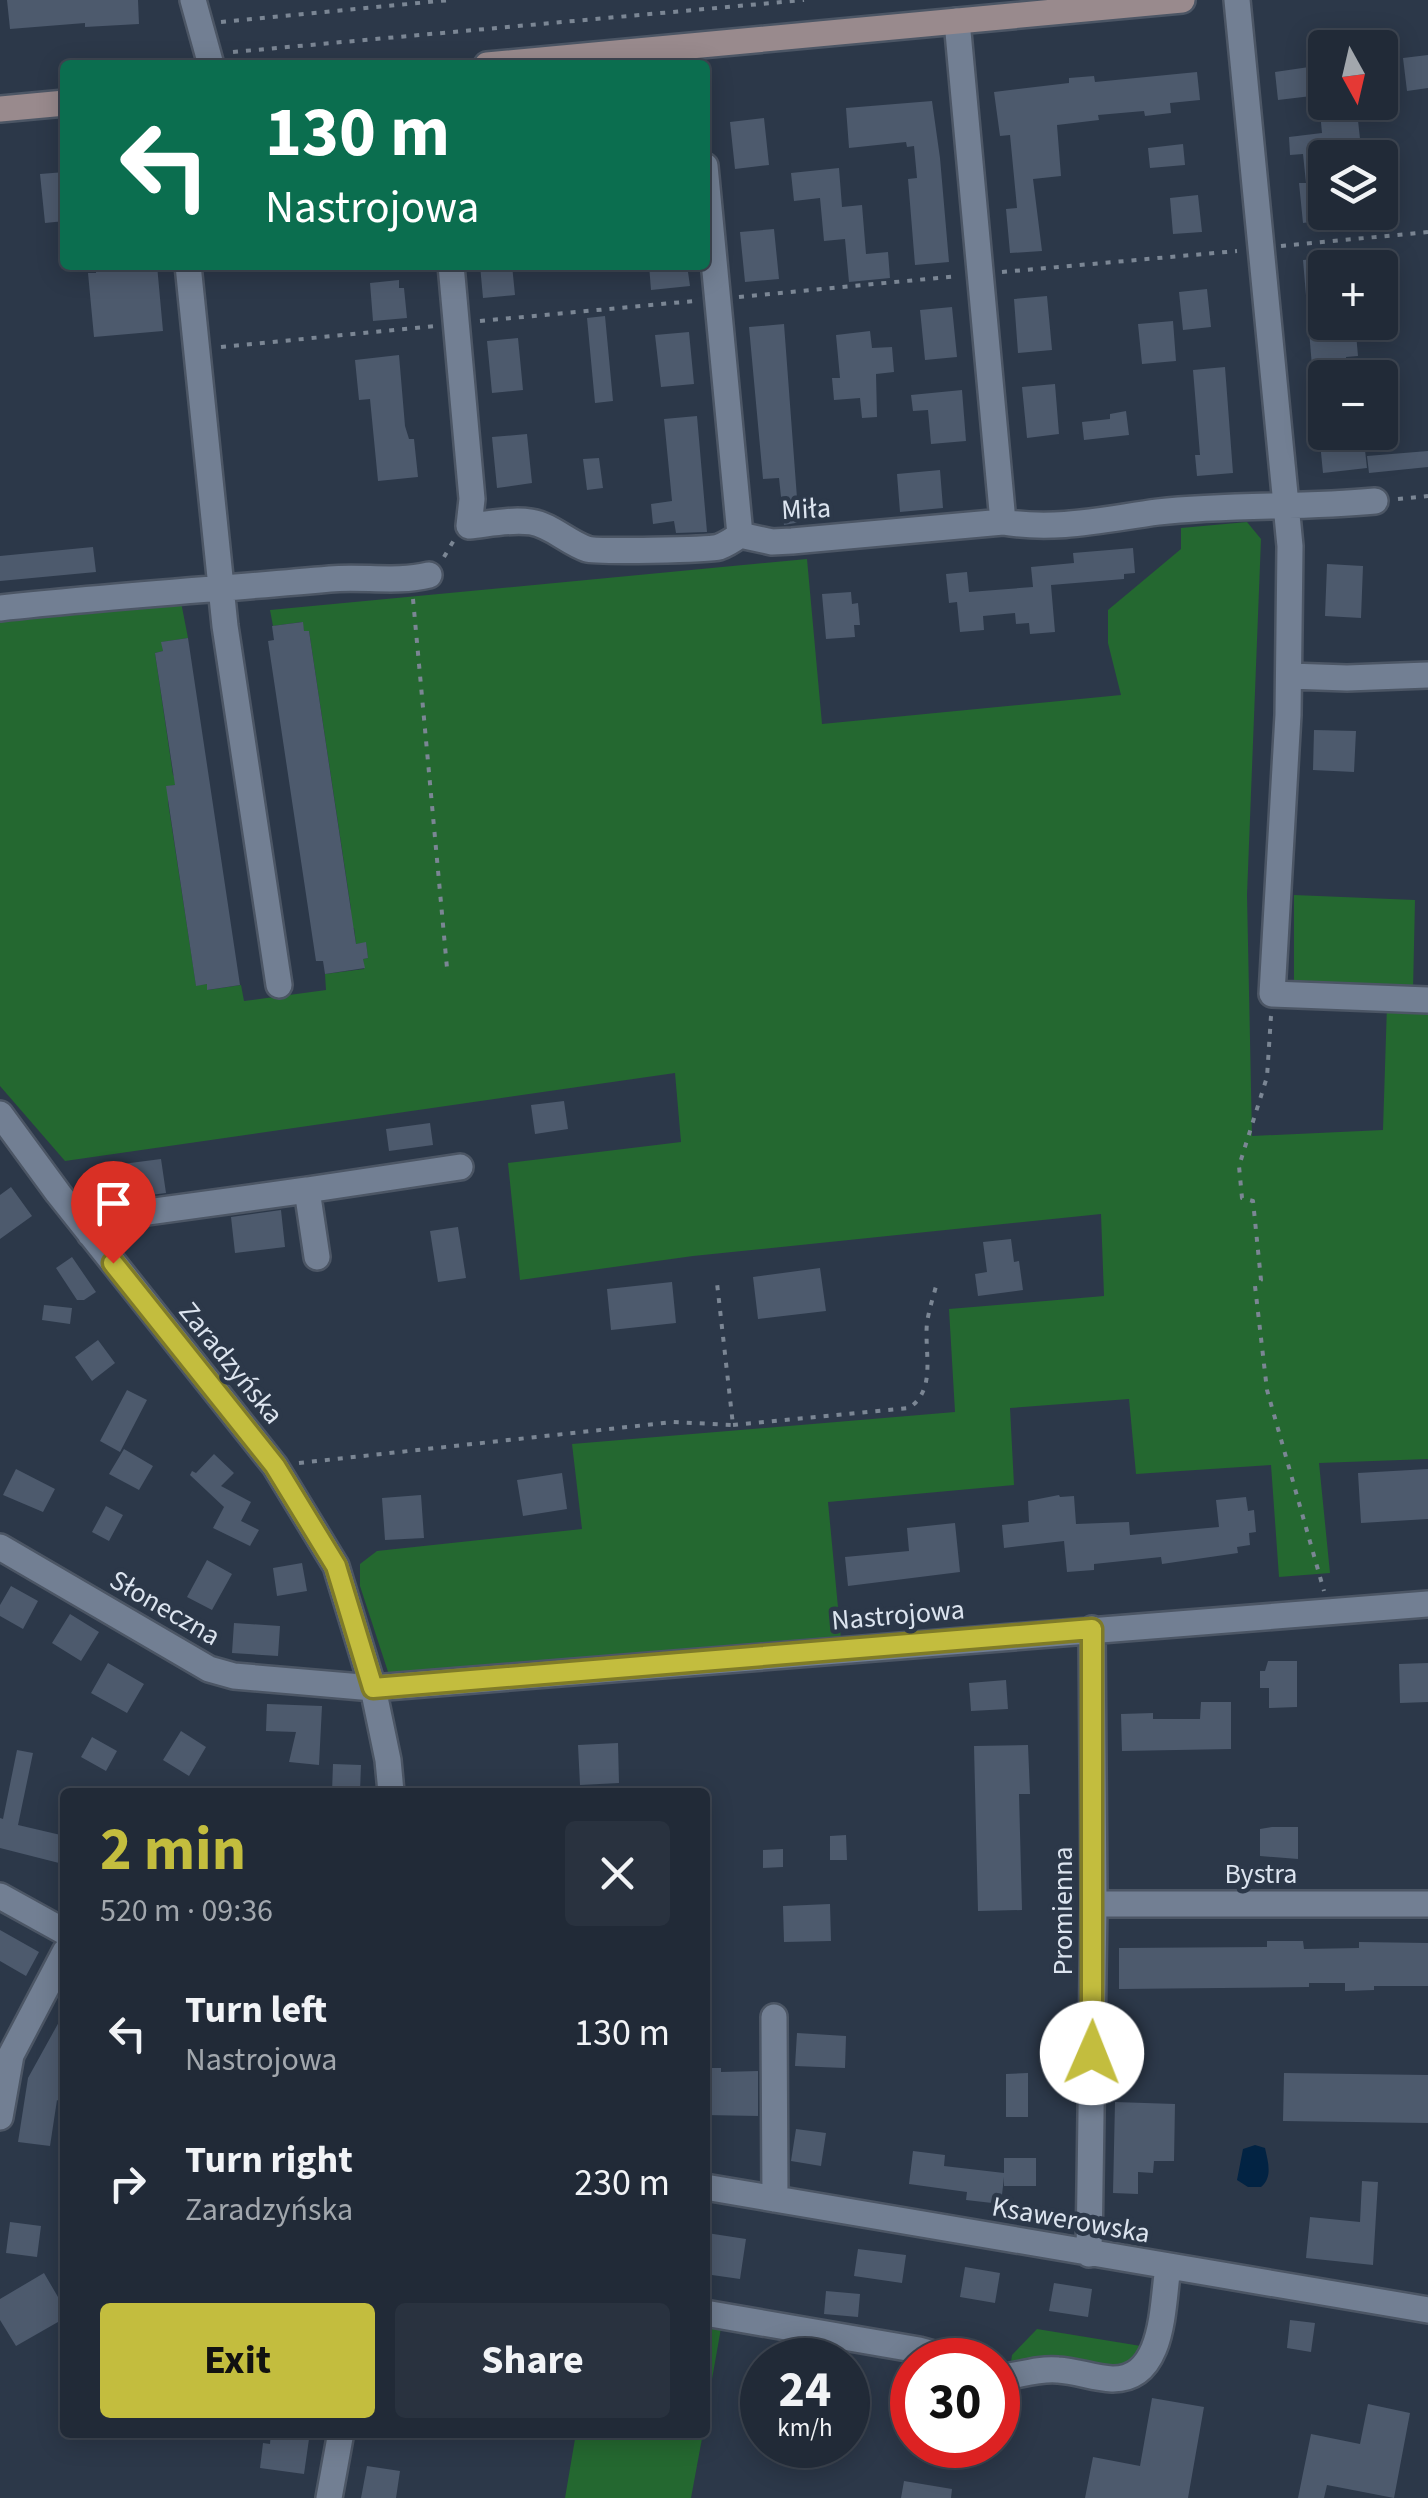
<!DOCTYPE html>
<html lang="en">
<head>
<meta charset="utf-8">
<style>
  :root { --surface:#212a37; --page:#29323f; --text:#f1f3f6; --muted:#a2a7ad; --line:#3e4652; --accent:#c3bd3e }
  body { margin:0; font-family:"Source Sans 3",sans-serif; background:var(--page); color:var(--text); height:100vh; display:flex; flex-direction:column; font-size:38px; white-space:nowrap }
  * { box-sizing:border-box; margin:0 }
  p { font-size:32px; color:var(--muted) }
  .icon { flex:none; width:55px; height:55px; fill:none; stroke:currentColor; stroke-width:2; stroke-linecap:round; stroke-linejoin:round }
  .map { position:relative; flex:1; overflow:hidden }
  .side { position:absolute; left:60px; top:1788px; width:650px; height:650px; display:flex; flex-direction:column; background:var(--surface); border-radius:10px; box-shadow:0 5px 25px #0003,0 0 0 2px var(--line) }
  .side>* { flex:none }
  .hud { position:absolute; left:60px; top:60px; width:650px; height:210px; border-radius:10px; box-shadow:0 5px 25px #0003,0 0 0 2px var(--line); background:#0b6e4f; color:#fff; overflow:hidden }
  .needle { width:65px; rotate:172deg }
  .buttons { position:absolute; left:1308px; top:30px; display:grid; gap:20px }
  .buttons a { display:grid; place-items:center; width:90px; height:90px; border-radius:10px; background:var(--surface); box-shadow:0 5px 25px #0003,0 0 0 2px var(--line); font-size:50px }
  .speed { position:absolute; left:740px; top:2338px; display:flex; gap:20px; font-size:50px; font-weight:700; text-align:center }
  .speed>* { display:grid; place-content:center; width:130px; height:130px; border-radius:50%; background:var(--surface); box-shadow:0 5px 25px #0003,0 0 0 2px var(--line); line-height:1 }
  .speed small { font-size:25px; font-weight:400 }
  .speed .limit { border:15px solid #d22; background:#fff; color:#111 }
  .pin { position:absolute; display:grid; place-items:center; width:85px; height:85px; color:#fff; margin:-102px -42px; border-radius:50% 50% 50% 0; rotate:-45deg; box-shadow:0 0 10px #0007 }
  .pin .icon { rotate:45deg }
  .me { position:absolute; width:110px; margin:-55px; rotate:1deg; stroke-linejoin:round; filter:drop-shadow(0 0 8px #0008) }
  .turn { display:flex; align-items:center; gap:35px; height:210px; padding:0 40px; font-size:45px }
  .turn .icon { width:130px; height:130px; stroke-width:2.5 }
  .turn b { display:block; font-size:70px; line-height:85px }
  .round { display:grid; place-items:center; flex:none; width:105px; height:105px; border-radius:10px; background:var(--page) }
  .summary { display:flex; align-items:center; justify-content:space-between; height:170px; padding:0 40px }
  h1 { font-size:60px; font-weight:700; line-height:75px; color:var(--accent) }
  .cta { display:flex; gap:20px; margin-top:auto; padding:20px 40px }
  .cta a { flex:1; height:115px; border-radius:10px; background:var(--accent); color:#111; font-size:40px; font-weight:700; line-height:115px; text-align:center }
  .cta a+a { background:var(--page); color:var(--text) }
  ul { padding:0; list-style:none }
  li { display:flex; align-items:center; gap:30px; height:150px; padding:0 40px }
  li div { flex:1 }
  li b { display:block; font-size:38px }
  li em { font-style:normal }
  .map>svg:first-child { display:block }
</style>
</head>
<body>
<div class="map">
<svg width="1428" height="2498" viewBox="0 0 1428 2498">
  <rect width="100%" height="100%" fill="#2c3849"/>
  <!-- green -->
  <path fill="#246830" d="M1247,522L1261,539L1247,895L1252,1136L1383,1130L1387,1005L1428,1007V1459L1319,1463L1330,1573L1279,1577L1271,1465L1136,1474L1129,1399L1010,1408L1014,1485L828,1502L841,1639L391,1681L360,1586V1564L377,1551L582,1529L572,1444L955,1412L949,1309L1104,1296L1101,1214L693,1256L520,1280L508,1163L681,1142L675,1073L65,1161L0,1086V619L181,602L188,638L162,642L163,651L155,653L173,775L183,783L170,786L168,802L196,985L207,984L208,990L241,985L244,1001L326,990L325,974L364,969L363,959L368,958L366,943L356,944L354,928H349L351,909L309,631H304L302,622L273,626L270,610L807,559L822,724L1121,695L1108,643V610L1181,549V528Z
    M1294,895L1415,900L1413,990L1294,984Z
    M705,2325L721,2328L705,2419Z
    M1037,2329L1147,2347L1133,2367L1010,2369L1012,2355Z
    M576,2433H703L691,2498H565Z"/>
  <!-- water -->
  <path fill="#022343" d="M1255,2145L1265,2148C1268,2162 1273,2177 1261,2187H1248L1237,2180L1243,2149Z"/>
  <!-- building -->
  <path fill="#4d5a6d" d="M7,0H138L139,24L85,27V23L10,29Z
    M1428,55V88L1407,91L1403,58Z
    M1316,66L1320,95L1278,100L1275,72Z
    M1197,72L1200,100L1170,103L1171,113L1145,116L1144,111L1098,115L1099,120L1057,125L1061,176L1033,179L1042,251L1010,253L1006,209L1017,208L1010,135L1000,136L994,92L1069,83V78L1094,76L1095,82Z
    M932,101L940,158L949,262L915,265L908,179L917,178L914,146L907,147L906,142L849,148L846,108Z
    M1319,102H1356L1361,148L1325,151V220L1303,223L1299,183H1306L1303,154L1290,155L1289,137L1322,133Z
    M764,118L769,165L735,169L730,122Z
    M1183,144L1185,165L1150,168L1148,148Z
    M839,168L842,207L862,205L866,254L888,252L890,278L849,282L845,239L824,241L820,198L794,201L791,173Z
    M65,172V221L45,223L40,174Z
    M1198,195L1202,232L1173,234L1170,198Z
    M774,229L779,279L745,282L740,232Z
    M1325,258V322H1355L1358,356L1346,357L1348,378H1313L1303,260Z
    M96,265H157L163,331L94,337L88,273H96Z
    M480,265H512L515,295L483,298Z
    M649,265H687L690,286L651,290Z
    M399,280V288H404L407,318L373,321L370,283Z
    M1207,289L1211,327L1183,330L1179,292Z
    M1047,296L1052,350L1018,353L1014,299Z
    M952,307L957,357L925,360L920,310Z
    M605,316L613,401L595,403L587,318Z
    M1173,321L1176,361L1142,364L1138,324Z
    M784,324L797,498L809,497L812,520L784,525L779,478L763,479L749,327Z
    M870,331L872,348L892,347L894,372L876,374L877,417L862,418L860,398L834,400L832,378H840L836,335Z
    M689,332L694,384L661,387L655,335Z
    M518,338L523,390L492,393L487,341Z
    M399,355L405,426L409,439H414L418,477L378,481L370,399L359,400L355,360Z
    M1225,367L1233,473L1197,476L1195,455H1200L1193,370Z
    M1055,384L1059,434L1027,438L1022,387Z
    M962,390L966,441L931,444L928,410L913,411L911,395Z
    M1126,411L1129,435L1084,440L1082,422L1110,419V414Z
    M697,416L707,532L676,533L674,521L653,524L651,504L672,501L664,419Z
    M1319,432H1363L1367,468L1323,473Z
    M527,434L532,483L497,488L492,437Z
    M1428,451V467L1369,473L1367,456Z
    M599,458L603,488L587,490L583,459Z
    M940,470L943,508L900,512L897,474Z
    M93,547L96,572L0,581V556Z
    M1133,548L1135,573L1124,574V579L1051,585L1055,632L1030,634L1029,623L1016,624L1015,613L983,616L984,630L960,632L957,602L949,603L946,574L967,572L969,592L1033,587L1031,567L1074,563L1073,553Z
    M1327,564L1363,566L1361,618L1325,616Z
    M851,592L852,604L858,603L860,625H854L855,637L826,639L822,594Z
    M303,622L304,631H309L356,944L366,942L368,958L363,959L365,968L325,974L323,961H316L268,641L274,640L272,626Z
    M188,638L240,985L207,990V984L196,986L166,786L175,785L155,653L163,651L161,642Z
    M1314,730L1356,731L1354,772L1313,770Z
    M564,1101L568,1129L535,1134L531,1105Z
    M430,1123L433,1145L389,1151L386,1129Z
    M161,1159L166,1193L112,1200L107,1166Z
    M11,1187L32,1216L0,1239V1195Z
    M281,1210L285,1247L235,1253L231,1217Z
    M458,1227L466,1278L438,1282L430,1231Z
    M1011,1239L1014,1262L1019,1261L1023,1290L978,1296L975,1274L987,1272L983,1242Z
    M72,1257L96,1292L84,1300H77L56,1268Z
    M820,1268L826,1311L758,1319L753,1277Z
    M672,1282L676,1323L611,1330L607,1289Z
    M44,1305L72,1308L70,1324L42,1320Z
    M98,1340L115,1363L92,1381L75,1357Z
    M127,1390L147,1400L120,1452L100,1441Z
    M124,1449L153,1466L139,1490L109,1474Z
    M214,1454L234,1473L221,1486L251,1502L241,1521L259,1530L250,1546L213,1528L224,1507L190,1475L192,1471L196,1473Z
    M16,1469L55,1489L43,1512L3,1495Z
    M1428,1469V1519L1361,1523L1358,1473Z
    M562,1473L567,1509L523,1516L517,1480Z
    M421,1495L424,1538L385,1540L382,1498Z
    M1059,1495L1060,1497L1074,1496L1076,1524L1129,1522L1130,1535L1219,1527L1216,1500L1246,1497L1248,1511L1254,1510L1256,1532L1249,1533L1250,1545L1237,1547L1238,1553L1162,1564L1161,1557L1094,1564V1570L1067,1572L1064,1541L1004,1548L1002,1525L1029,1522L1028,1501Z
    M106,1506L123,1515L109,1541L92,1532Z
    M955,1523L960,1572L848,1586L845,1557L909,1551L907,1528Z
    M207,1560L232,1574L212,1610L187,1597Z
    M302,1563L307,1591L277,1596L273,1568Z
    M11,1586L38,1601L23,1629L0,1616V1605Z
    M70,1614L99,1632L81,1661L52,1643Z
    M234,1623L280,1626L278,1656L232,1653Z
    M1268,1661H1297V1707L1269,1708V1688H1260V1671H1265Z
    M108,1663L144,1684L127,1713L91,1693Z
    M1428,1663V1702L1400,1703L1399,1664Z
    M1006,1680L1008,1709L971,1711L969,1683Z
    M1201,1702H1231V1749L1122,1751L1121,1714L1153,1713V1719H1200Z
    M267,1704L322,1706L319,1765L289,1762L296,1732L266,1731Z
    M181,1731L206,1747L189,1776L163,1760Z
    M92,1737L117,1751L106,1771L81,1757Z
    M618,1743L619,1783L580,1785L578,1745Z
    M1028,1745L1030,1794H1019L1022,1910L978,1911L974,1746Z
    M17,1750L33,1753L18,1825L65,1836L59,1863L0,1848V1818L3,1819Z
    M333,1764L361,1765L360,1792H332Z
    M1272,1827H1298V1859L1260,1856V1829Z
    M846,1835L847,1860H830V1836Z
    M783,1849V1867L763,1868V1850Z
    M830,1904L831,1941L784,1942L783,1906Z
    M0,1930L39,1952L26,1976L0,1961Z
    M1267,1941H1303L1304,1949L1359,1948V1942L1428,1943V1986H1374V1990L1345,1991V1983H1309V1987L1119,1989V1948L1267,1947Z
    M65,2011V2105L57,2100L50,2146L18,2142L28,2078Z
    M797,2033L846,2036L845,2068L795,2066Z
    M705,2068H721V2072L758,2071V2116L705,2115Z
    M1028,2073V2117H1006V2074Z
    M1284,2073L1428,2075V2123L1283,2121Z
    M1115,2102L1175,2104L1174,2161H1154L1153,2173L1138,2172V2194L1113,2193Z
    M796,2129L826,2133L821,2166L791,2161Z
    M913,2151L945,2155L944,2166L1004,2173V2158H1036V2186H1004V2177L1001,2204L966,2200L967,2192L909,2184Z
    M1362,2181L1378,2182L1373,2265L1306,2258L1310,2217L1360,2222Z
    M10,2222L41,2226L37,2257L6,2253Z
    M707,2233L746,2239L740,2279L705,2274Z
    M858,2249L906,2255L902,2283L854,2276Z
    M965,2267L1000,2273L995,2303L960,2297Z
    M44,2273L65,2309V2318L16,2346L0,2320V2299Z
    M1054,2283L1092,2289L1088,2317L1049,2311Z
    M826,2291L860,2294L858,2317L824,2314Z
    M1290,2320L1315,2323L1311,2352L1287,2348Z
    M1152,2398L1204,2407L1188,2498H1085L1093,2457L1140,2466Z
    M1368,2404L1410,2413L1394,2498L1327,2485L1324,2498H1298L1311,2434L1360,2444Z
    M271,2432H310L304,2474L260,2468L263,2443L270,2444Z
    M367,2466L400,2471L396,2498H361Z
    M904,2481L952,2489L951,2498H901Z"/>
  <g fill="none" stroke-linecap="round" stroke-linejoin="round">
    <!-- minor casing -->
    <g stroke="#4c5665" stroke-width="30">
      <path id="minor" d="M193,0L211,65
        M1237,0L1290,546L1288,715L1272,994L1428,1000
        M957,21L1003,522
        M705,166L740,535
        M188,265L225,626L279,985
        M451,265L472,499L469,526C489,524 511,519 531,522C551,525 567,542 587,549C597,552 708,550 719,547C727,544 733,540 740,535L772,542L792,541L1003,522C1057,531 1105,519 1158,512C1230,504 1303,508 1375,501
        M0,608C110,596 220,589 330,579C363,576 397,583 429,575
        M1289,676L1347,678L1428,675
        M0,1114L58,1193L275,1466L336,1566L373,1688L388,1760L391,1792
        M307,1190L460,1167
        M90,1234L111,1217L307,1190L317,1257
        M0,1547L209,1669L234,1676L373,1688L1428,1604
        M1094,1904H1428
        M774,2017L775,2199
        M0,2117L11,2055L65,1952
        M705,2187L1428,2310
        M1089,2254L1094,1904L1092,1629
        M705,2313L919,2350L955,2360
        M998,2378C1018,2376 1037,2368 1058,2370C1076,2371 1094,2378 1112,2379C1165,2380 1162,2305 1168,2267"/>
    </g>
    <!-- tertiary casing -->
    <g stroke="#4c5665" stroke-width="30">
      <path id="tertiary" d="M0,1896L65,1932
        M329,2498L341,2432"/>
    </g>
    <!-- secondary casing -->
    <g stroke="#4c5665" stroke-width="30">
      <path id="secondary" d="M487,65L1182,0
        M0,109L65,103"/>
    </g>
    <!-- path -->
    <path stroke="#7b8694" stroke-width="4" stroke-dasharray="5 8" stroke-linecap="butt" d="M221,22L450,0
      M233,52L804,0
      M1281,246L1428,232
      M1002,272L1237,251
      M739,297L958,276
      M480,321L694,301
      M221,347L435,326
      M1398,499L1428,496
      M444,557L454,540
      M413,599L447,968
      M1271,1016L1267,1077L1239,1166L1242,1198L1253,1201L1261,1280L1255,1286L1267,1390L1324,1591
      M733,1425L909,1408C937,1389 924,1353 927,1323C929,1309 934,1295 937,1282
      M299,1463L673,1422L733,1425L717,1283"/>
    <!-- minor -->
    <use href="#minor" stroke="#727f93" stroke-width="25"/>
    <!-- tertiary -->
    <use href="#tertiary" stroke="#727f93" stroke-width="25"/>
    <!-- secondary -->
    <use href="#secondary" stroke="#998a8d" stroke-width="25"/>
  </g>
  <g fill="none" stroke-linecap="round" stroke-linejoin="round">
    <!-- route casing -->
    <g stroke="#7f7b28" stroke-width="25">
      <path id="route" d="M113,1263L275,1466L336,1566L373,1688L1092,1629V2053"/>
    </g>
    <!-- route -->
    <use href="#route" stroke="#c3bd3e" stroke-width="18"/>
  </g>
  <g text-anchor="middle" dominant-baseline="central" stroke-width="9" stroke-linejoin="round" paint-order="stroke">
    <!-- street labels -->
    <g font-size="28" fill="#dce4ef" stroke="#2c3849">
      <text transform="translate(806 509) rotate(-3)">Miła</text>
      <text transform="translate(231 1363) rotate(51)">Zaradzyńska</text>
      <text transform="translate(165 1608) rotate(30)">Słoneczna</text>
      <text transform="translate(898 1615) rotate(-5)">Nastrojowa</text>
      <text x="1261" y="1874">Bystra</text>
      <text transform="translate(1063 1911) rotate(-90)">Promienna</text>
      <text transform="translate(1071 2220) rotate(10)">Ksawerowska</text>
    </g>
  </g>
</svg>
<div class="buttons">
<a><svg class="needle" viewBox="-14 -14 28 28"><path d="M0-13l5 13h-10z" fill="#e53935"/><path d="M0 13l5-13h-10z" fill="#a2a7ad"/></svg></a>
<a><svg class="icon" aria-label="layers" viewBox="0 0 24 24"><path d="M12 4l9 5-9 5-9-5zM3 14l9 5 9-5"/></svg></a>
<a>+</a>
<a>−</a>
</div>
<div class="speed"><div>24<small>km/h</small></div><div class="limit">30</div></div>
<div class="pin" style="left:113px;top:1263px;background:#d93025"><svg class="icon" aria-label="arrive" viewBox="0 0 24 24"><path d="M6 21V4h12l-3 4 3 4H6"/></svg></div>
<svg class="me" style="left:1092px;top:2053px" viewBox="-20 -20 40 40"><circle r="19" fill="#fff"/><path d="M0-13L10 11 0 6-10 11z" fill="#c3bd3e"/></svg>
<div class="hud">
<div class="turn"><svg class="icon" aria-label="left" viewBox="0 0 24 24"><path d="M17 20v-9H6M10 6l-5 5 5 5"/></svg><div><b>130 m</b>Nastrojowa</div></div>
</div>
<section class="side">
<div class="summary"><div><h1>2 min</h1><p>520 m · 09:36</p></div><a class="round"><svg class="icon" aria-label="close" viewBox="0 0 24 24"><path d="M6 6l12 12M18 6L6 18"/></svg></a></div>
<ul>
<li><svg class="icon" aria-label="left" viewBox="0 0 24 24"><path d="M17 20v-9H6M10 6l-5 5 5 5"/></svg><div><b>Turn left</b><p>Nastrojowa</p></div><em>130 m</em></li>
<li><svg class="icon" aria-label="right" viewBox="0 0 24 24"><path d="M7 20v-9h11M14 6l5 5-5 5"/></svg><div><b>Turn right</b><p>Zaradzyńska</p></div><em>230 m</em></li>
</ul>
<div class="cta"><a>Exit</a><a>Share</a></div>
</section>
</div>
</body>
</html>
